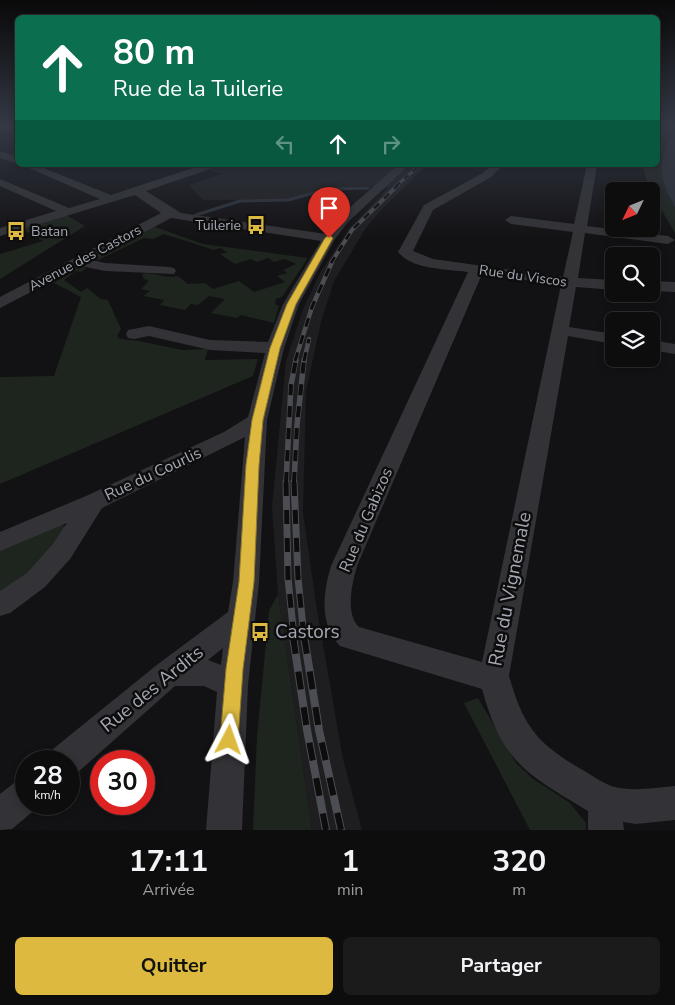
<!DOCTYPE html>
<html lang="fr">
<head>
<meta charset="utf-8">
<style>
  :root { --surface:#0e0d0e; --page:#1c1b1c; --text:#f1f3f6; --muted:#9b9c9e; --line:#2e2d2e; --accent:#ddba3f }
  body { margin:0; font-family:"Nunito Sans",sans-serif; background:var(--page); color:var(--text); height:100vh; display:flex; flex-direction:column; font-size:19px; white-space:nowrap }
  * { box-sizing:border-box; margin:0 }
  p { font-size:16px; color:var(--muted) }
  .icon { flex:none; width:28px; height:28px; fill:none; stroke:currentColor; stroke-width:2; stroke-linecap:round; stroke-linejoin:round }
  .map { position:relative; height:830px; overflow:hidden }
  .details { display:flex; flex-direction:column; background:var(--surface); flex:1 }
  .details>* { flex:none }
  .banner { position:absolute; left:15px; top:15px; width:645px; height:152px; border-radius:8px; box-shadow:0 2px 8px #0003,0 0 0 1px var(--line); background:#0b6e4f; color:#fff; overflow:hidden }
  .needle { width:32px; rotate:227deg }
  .controls { position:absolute; left:605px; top:182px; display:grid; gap:10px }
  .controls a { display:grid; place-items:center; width:55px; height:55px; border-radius:8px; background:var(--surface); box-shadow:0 2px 8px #0003,0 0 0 1px var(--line); font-size:25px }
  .speed { position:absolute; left:15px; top:750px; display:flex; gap:10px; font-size:25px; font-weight:700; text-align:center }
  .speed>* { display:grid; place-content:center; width:65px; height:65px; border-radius:50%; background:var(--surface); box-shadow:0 2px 8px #0003,0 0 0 1px var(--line); line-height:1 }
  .speed small { font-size:12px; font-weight:400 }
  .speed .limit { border:8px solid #d22; background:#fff; color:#111 }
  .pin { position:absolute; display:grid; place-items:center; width:42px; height:42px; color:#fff; margin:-51px -21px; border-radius:50% 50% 50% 0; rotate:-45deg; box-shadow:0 0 5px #0007 }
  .pin .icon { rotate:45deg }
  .me { position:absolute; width:55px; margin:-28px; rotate:4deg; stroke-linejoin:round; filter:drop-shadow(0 0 4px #0008) }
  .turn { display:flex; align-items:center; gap:18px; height:105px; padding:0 15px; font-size:22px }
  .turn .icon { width:65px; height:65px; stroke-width:2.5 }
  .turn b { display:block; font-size:35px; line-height:42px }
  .lanes { display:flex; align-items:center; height:48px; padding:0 15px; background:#0003; justify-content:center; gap:25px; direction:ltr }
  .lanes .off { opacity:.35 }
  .eta { display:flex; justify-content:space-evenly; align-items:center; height:85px; text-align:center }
  .eta b { font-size:30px; font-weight:700; line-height:35px }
  .primary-button { display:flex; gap:10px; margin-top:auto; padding:10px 15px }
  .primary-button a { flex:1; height:58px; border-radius:8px; background:var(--accent); color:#111; font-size:20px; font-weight:700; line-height:58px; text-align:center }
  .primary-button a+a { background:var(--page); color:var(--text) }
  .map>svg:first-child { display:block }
</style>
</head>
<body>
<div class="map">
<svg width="675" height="830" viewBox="0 0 675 830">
  <rect width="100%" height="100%" fill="#121113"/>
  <!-- built -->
  <path fill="#1e1e20" d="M220,165H427L380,211L366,228L334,281L321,322L306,391L303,513L317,610L343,759L362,830H312L278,594L272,507L286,361L303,309L321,271L349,229L388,188L362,186L324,188L288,199L203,200L189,185L222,174L207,169Z"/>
  <!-- green -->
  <path fill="#1e251f" d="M661,124H675V133L667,143L668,196L675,207V233L649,188L642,165H658V129Z
    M66,215L85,226L0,279V254L43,241L22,229Z
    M152,226L203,244L308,258L282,297L276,299L275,304L279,306L274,323L241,315L237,318L211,313L225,299L209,296L198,305L191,304L185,310L160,305L164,300L143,296L150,291L141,289L149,281L144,279L142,275L144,273C156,273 165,279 178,276L188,284L205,283L213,289L239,281L254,292L285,282L277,276L287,273L283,270L296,264L285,259L274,262L268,258L257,262L251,259L235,264L220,254L227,252L220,248L214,250L164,234L153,239L144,238L98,260L91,259Z
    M77,266L87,268L81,272L76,271L64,280L81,292L87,288L101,299L108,300L121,329L117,336L120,339L139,341L182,350L208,349L205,360L258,359L253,376L0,484V377L54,376L81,297L52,282Z
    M58,524L68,527L22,581L0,595V549Z
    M278,594L312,830H253L257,737L269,611Z
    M478,698L516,763L533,779L569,802L586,823V830H530L464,703Z"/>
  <!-- water -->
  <path fill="#2c323a" d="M675,133V207C659,181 656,158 675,133Z"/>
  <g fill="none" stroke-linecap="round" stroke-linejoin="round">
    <!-- stream -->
    <path stroke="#2c323a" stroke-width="3" d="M196,215L240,201L288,200L328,189L368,188"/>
    <!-- minor -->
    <path fill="#333337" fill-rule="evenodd" d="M0,151L18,157V164L0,158Z
      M22,165H36L111,195L202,165H217L216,167L146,191L181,213L326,234L340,216L398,165H409L348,222L335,239L299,304L284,348L267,420L259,582L248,685L242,830H206L217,692L204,686H175L77,773L69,776V761H48L53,749L158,664L228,612L233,582L245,437L102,508L70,559L45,587L10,613L0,616V591L27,573L52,545L67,523L0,551V532L86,496L224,432L248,417L265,353L210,350L149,336L134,339L128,338L126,334L128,330L149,326L210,340L268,342L283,304L321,241L171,218L92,260L105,263L169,267L174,268L176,271L174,274L105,271L81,266L0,308V297L161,213L135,195L0,236V228L56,211L0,186V179L69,208L100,199ZM223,648L221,665L208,660Z
      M492,165H503L491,177L433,210L413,251L433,259L563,277L573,232L511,224L505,220L511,216L574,224L587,165H597L587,226L668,236L675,240L668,244L585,233L578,278L614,280V290L576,287L569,327L614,334V344L568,336L509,676C523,725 536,743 581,769C590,774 601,782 611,786C631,792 654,788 675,786V820L636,824L623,822L624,830H588V811C527,774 502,763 482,689L340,646C319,624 323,593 331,566L468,272C448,269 412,270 398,252L424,205L483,173ZM482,274L561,285L482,662L359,627C345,614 352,583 357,566Z
      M651,281L675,282V292L651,291Z
      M651,340L675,344V354L651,350Z
      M26,778V804H40L38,807L12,829L0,830V794L14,783Z"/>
    <!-- major -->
    <path fill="#4f5056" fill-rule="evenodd" d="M0,124H18V129L0,130Z"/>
    <!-- rail-far5 casing -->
    <g stroke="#4c4d52" stroke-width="3">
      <path id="rail-far5" d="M396,186L420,165"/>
    </g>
    <!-- rail-far4 casing -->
    <g stroke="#4c4d52" stroke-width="4">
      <path id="rail-far4" d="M331,263L352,230L398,185"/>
    </g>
    <!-- rail-far3 casing -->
    <g stroke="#4c4d52" stroke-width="4.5">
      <path id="rail-far3" d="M295,361L312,307L332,262
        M304,361L309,339"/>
    </g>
    <!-- rail-far2 casing -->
    <g stroke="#4c4d52" stroke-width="5.5">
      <path id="rail-far2" d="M286,483L291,385L296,360
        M294,483L297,425L304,360"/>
    </g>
    <!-- rail-far1 casing -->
    <g stroke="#4c4d52" stroke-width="7">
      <path id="rail-far1" d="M286,482L288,578L294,637
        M294,482L298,578L304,637"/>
    </g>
    <!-- rail casing -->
    <g stroke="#4c4d52" stroke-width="8">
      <path id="rail" d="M293,636L307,730L326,830
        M304,636L319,730L341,830"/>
    </g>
    <!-- rail-far5 -->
    <use href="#rail-far5" stroke="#0d0d0e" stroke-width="2" stroke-dasharray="5.5" stroke-linecap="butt"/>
    <!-- rail-far4 -->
    <use href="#rail-far4" stroke="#0d0d0e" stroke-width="2.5" stroke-dasharray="7" stroke-linecap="butt"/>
    <!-- rail-far3 -->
    <use href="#rail-far3" stroke="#0d0d0e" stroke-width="3" stroke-dasharray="9" stroke-linecap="butt"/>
    <!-- rail-far2 -->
    <use href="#rail-far2" stroke="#0d0d0e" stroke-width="4" stroke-dasharray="11" stroke-linecap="butt"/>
    <!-- rail-far1 -->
    <use href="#rail-far1" stroke="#0d0d0e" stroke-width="5" stroke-dasharray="14" stroke-linecap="butt"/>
    <!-- rail -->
    <use href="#rail" stroke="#0d0d0e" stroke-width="6" stroke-dasharray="18" stroke-linecap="butt"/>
  </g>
  <!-- sky -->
  <linearGradient id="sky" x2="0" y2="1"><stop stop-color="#0a090a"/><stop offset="0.52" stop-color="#333844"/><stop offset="1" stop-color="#333844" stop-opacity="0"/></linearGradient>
  <rect width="675" height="240" fill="url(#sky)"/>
  <!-- route -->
  <path fill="#ddba3f" stroke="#907929" d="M329,235L333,238L296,304L280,348L263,420L259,465L254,582L243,669L238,740L236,746L229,749L223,746L220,740L226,669L239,582L246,465L252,420L270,348L287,304L325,238Z"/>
  <!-- icons -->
  <defs>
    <g id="bus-bare" transform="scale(1.5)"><path d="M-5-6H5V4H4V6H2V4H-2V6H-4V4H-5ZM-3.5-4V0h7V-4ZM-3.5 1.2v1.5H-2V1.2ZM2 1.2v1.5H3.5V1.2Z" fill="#ddba3f" stroke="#0d0d0e" stroke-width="2.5" paint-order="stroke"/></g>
  </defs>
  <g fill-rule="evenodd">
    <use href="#bus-bare" x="256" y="225"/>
    <use href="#bus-bare" x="16" y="231"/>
    <use href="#bus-bare" x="260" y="632"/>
  </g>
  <g text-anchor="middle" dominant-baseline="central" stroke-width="5" stroke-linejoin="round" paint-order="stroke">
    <!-- far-poi labels -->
    <g font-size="14" fill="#a4a7b2" stroke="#0d0d0e" text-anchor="end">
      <text x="241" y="225">Tuilerie</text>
      <text x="31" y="231" text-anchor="start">Batan</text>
    </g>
    <!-- far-street labels -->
    <g font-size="14" fill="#a4a7b2" stroke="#0d0d0e">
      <text transform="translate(85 258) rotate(-28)">Avenue des Castors</text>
      <text transform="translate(523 276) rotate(8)">Rue du Viscos</text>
    </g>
    <!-- street labels -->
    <g font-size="16" fill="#a4a7b2" stroke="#0d0d0e">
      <text transform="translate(153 474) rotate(-25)">Rue du Courlis</text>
      <text transform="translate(366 520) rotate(-67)">Rue du Gabizos</text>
    </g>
    <!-- near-street labels -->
    <g font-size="19" fill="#a4a7b2" stroke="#0d0d0e">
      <text transform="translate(510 589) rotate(-79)">Rue du Vignemale</text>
      <text transform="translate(152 689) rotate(-39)">Rue des Ardits</text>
    </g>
    <!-- near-poi labels -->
    <g font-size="19" fill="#a4a7b2" stroke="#0d0d0e" text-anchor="start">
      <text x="275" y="632">Castors</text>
    </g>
  </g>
</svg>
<div class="controls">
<a><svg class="needle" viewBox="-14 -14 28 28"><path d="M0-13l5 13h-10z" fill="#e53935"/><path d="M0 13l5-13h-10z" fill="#9b9c9e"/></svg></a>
<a><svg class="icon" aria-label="search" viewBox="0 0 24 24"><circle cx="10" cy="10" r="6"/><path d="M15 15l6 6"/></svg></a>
<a><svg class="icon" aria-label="layers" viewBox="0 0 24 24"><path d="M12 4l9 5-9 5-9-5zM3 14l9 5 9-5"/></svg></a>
</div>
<div class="speed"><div>28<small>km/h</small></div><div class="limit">30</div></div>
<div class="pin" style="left:329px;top:238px;background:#d93025"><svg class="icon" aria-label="arrive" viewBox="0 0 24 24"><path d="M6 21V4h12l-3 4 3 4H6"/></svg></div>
<svg class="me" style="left:229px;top:740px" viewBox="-20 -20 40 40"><path d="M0-17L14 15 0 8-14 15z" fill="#ddba3f" stroke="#fff" stroke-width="4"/></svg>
<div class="banner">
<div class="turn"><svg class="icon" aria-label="ahead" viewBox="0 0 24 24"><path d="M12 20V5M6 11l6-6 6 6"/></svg><div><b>80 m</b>Rue de la Tuilerie</div></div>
<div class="lanes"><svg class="icon off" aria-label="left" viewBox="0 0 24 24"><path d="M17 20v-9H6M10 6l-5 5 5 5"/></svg><svg class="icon" aria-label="ahead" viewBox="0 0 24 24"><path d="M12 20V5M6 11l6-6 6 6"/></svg><svg class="icon off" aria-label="right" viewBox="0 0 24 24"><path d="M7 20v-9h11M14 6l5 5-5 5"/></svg></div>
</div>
</div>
<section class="details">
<div class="eta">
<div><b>17:11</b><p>Arrivée</p></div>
<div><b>1</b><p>min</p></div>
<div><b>320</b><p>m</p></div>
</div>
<div class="primary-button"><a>Quitter</a><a>Partager</a></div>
</section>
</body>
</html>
